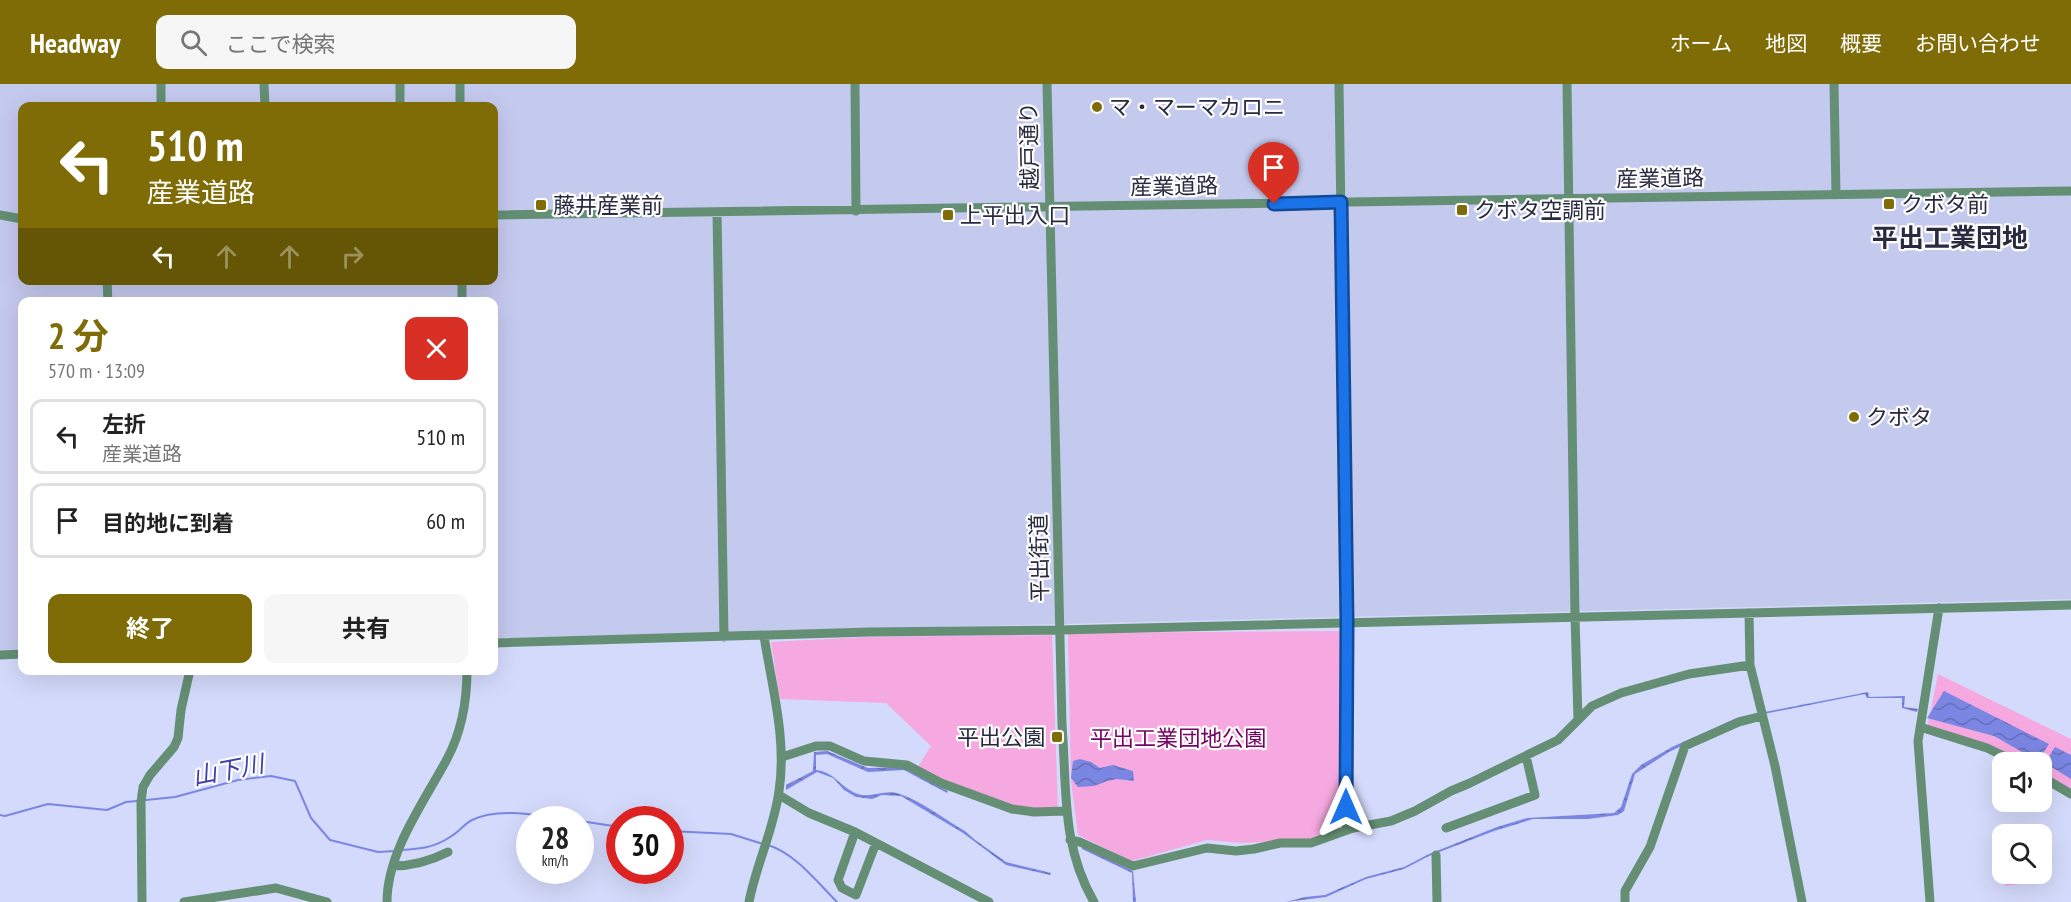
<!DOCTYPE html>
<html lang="ja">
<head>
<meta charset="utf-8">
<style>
  :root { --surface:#fff; --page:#f6f6f6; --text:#222; --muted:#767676; --line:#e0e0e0; --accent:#7f6c07 }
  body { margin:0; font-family:"PT Sans Narrow","Noto Sans JP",sans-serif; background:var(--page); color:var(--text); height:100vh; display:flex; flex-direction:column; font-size:22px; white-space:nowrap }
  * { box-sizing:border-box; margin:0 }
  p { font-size:20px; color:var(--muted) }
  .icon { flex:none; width:33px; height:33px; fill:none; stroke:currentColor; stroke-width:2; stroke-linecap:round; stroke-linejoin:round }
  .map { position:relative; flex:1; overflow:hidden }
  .side { position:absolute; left:18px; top:213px; width:480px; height:378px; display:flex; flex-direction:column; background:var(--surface); border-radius:12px; box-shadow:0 6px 24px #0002 }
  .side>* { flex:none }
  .top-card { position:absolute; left:18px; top:18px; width:480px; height:183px; border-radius:12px; box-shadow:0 6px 24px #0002; background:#7f6c07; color:#fff; overflow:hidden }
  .controls { position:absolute; left:1992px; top:668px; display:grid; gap:12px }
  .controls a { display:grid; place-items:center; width:60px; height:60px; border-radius:12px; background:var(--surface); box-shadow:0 6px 24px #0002; font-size:30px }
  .speed { position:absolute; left:516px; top:722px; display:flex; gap:12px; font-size:30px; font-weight:700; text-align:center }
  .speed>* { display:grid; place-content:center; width:78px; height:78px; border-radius:50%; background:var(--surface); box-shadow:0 6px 24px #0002; line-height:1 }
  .speed small { font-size:15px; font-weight:400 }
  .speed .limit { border:9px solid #d22; background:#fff; color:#111 }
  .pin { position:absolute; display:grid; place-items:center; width:51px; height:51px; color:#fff; margin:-62px -26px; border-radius:50% 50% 50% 0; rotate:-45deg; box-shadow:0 0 6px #0007 }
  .pin .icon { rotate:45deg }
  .me { position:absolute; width:66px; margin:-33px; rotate:0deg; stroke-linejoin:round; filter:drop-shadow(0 0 4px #0008) }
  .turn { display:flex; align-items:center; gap:21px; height:126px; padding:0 30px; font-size:27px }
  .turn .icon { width:78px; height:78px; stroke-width:2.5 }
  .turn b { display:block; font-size:42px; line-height:51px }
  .lanes { display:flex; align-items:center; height:57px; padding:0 30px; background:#0003; justify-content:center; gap:30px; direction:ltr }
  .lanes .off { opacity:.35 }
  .round { display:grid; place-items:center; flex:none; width:63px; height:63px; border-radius:12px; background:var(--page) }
  .head { display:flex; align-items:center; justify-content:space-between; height:102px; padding:0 30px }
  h1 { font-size:36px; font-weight:700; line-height:45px; color:var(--accent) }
  .primary-button { display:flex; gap:12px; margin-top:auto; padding:12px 30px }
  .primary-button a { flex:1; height:69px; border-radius:12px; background:var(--accent); color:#fff; font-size:24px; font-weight:700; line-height:69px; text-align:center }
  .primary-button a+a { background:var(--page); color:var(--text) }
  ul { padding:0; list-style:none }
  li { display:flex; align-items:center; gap:18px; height:75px; margin:0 12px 9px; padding:0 18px; border:3px solid var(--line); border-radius:12px }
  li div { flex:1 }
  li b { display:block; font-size:22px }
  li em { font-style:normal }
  header { display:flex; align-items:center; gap:36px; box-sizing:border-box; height:84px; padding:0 30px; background:var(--accent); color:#fff }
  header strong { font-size:28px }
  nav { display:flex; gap:33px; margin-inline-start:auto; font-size:21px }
  .search { width:420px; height:54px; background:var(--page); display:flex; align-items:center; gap:15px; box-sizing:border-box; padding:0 21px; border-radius:12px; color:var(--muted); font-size:22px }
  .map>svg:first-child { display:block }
</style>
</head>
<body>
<header>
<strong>Headway</strong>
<div class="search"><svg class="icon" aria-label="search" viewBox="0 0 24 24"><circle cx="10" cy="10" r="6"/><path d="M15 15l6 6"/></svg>ここで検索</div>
<nav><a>ホーム</a><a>地図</a><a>概要</a><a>お問い合わせ</a></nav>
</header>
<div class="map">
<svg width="2071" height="818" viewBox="0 0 2071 818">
  <defs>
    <pattern id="water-waves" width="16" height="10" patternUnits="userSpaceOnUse" patternTransform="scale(1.5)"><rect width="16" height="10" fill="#7b86e3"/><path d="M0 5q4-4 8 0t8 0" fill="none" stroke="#656eb9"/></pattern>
  </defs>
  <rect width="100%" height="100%" fill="#d4dafb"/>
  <!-- built -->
  <path fill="#c4c9ee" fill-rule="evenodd" d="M0,0H2071V515L494,554V218H22V565L0,566ZM22,22H494V196H22Z"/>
  <!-- green -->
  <path fill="#f6a8e0" d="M1341,547L1340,745L1306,756L1242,759L1207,756L1132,777L1078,751L1071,697L1068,549Z
    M1052,551L1058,727L1034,728L916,686L931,662L886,619L780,615L771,558L864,553Z
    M1938,590L2071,655V710L2042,693V678H2016L1927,645Z
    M2004,789H2027L2028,799L2005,802Z"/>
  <!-- water -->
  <path fill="url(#water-waves)" d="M1944,607L2049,660L2038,677L1994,652L1927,634Z
    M1868,608L1869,613L1905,612L1904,623L1918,625L1917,628L1902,624V614H1867L1865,610L1739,635L1669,668L1635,690L1624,727L1618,731L1588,735H1533L1494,747L1429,772L1404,785L1366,795L1326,813L1286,818L1305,813L1325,811L1366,793L1404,783L1429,770L1497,743L1527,734L1614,729L1621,723L1632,690L1641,681L1672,663L1739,633Z
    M2055,663L2071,671V695L2045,679Z
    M827,667L868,684L904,683L948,707L947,709L904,686L868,688L827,670L816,671V686C834,688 840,702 855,709C871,716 884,704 900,710C922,717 945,736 965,747L974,755L1006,778L1051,789L1050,791L1006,781L963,749L901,712L882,711L872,715L856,713L844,706L833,694L817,688L786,706V701L813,687L814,668Z
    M1080,675L1091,678L1100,684L1113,681L1133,687L1134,697L1117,695L1107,697L1094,702L1078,703L1071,694L1073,677Z
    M1082,762L1133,787L1136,818H1133L1132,789L1082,765Z"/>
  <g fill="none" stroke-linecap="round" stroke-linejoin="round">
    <!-- stream -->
    <path stroke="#7b86e3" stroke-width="2" d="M146,716L175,713L238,696L271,692L295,697L311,734L330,756L378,768L395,767
      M0,731L5,732L48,720L107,726L126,718L137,717
      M580,737L620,743
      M670,747L731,750L763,760
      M768,761C796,770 817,798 837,818
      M401,766C419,765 434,764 450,753C458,749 464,740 472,736C497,723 538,731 565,735"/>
    <!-- minor -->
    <path stroke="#648f74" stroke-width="9" d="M161,0V22
      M264,0L265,22
      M400,0V22
      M460,0V22
      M855,0L856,127
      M1047,0L1062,641C1067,704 1061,761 1094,818
      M1339,0L1347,538L1346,746
      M1567,0L1575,532L1578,635
      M1834,0L1836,111
      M717,128L724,553
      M0,131L22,135
      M494,131L2071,107
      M107,196L108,218
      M462,196V218
      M1749,529L1750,581L1775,682L1802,818
      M494,559L870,548L1060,546L2071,521
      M0,571L22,570
      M1920,643L1987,664L2016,678
      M782,673L816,662H830L864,677L907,681L941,699L1012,725L1034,728L1066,727
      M2042,693L2071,710
      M779,711L809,729L855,748
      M1446,744L1535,711L1526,672
      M1070,756L1080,758L1133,782L1207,764L1236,767L1254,765L1280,759H1311L1353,744L1391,737L1415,727L1451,707L1470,699L1558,656L1592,622L1621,609L1689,590L1750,581
      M876,759L856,811L842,804L838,796L855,748L989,818
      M1436,771L1437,818
      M393,782C413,782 430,777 448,768
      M142,818L141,718L143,703L150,691L174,663L178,654L181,626L190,586
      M184,818L276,804L327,818
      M387,818C387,768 424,718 447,675C462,647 467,618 467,586
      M749,818C756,781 774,745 779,707C787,656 772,603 764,552
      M1625,818V807L1650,763L1685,662L1739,638L1762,632
      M1930,818L1918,657L1939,524"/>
  </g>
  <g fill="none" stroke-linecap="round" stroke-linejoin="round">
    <!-- route casing -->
    <g stroke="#114b97" stroke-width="15">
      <path id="route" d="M1274,120L1341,118L1347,538L1346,723"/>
    </g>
    <!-- route -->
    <use href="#route" stroke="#1a73e8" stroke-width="10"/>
  </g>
  <!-- markers -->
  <g fill="#7f6c07" stroke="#fdfdfd" stroke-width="2">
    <circle cx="1097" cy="23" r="6"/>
    <rect x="1883" y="114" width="12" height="12" rx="3"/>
    <rect x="535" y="115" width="12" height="12" rx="3"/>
    <rect x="1456" y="120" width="12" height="12" rx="3"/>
    <rect x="942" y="125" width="12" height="12" rx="3"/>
    <circle cx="1854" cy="333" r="6"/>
    <rect x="1051" y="647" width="12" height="12" rx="3"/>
  </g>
  <g text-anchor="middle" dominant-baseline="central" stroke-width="4.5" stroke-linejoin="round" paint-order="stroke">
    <!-- poi labels -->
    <g font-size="22" fill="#282b3f" stroke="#fdfdfd" text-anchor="start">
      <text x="1109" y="23">マ・マーマカロニ</text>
      <text x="1901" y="120">クボタ前</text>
      <text x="553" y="121">藤井産業前</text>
      <text x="1474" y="126">クボタ空調前</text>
      <text x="960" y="131">上平出入口</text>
      <text x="1866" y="333">クボタ</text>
      <text x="1045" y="653" text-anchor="end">平出公園</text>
    </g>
    <!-- street labels -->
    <g font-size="22" fill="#282b3f" stroke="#fdfdfd">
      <text transform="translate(1029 62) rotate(-91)">越戸通り</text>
      <text transform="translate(1660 94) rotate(-1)">産業道路</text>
      <text transform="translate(1174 102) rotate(-1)">産業道路</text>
      <text transform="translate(1039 474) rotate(-91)">平出街道</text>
    </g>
    <!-- park labels -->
    <g font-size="22" fill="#760364" stroke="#fdfdfd">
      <text x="1178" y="654">平出工業団地公園</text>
    </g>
    <!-- water labels -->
    <g font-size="24" font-style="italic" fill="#4141ae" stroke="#fdfdfd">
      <text transform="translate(228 686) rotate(-11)">山下川</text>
    </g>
    <!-- quarter labels -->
    <g font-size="26" font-weight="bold" fill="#282b3f" stroke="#fdfdfd">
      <text x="1950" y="153">平出工業団地</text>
    </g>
  </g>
</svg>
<div class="controls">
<a><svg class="icon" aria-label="sound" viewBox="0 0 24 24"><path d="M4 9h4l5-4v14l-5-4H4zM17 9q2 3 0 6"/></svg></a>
<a><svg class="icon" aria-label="search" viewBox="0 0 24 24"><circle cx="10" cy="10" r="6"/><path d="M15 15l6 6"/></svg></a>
</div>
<div class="speed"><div>28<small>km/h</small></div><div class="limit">30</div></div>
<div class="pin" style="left:1274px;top:120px;background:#d93025"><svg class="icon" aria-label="arrive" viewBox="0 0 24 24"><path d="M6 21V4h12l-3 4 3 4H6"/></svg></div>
<svg class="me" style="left:1346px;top:723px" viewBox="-20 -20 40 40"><path d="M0-17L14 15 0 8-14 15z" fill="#1a73e8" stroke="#fff" stroke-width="4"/></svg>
<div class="top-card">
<div class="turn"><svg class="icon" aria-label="left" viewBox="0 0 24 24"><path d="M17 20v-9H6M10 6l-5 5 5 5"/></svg><div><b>510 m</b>産業道路</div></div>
<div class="lanes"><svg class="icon" aria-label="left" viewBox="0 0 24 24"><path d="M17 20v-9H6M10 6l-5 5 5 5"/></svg><svg class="icon off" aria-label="ahead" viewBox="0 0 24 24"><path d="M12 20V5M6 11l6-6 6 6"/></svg><svg class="icon off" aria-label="ahead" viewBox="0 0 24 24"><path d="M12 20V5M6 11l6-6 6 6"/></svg><svg class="icon off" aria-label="right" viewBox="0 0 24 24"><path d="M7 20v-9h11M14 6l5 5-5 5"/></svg></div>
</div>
<section class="side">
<div class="head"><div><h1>2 分</h1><p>570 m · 13:09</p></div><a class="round" style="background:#d93025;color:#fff"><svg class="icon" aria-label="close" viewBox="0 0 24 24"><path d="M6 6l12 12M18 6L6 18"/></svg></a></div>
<ul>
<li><svg class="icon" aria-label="left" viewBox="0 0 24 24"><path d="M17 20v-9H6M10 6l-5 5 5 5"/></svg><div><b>左折</b><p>産業道路</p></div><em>510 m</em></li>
<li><svg class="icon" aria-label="arrive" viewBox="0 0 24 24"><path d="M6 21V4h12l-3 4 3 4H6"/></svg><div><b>目的地に到着</b></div><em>60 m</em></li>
</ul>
<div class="primary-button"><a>終了</a><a>共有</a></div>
</section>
</div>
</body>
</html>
